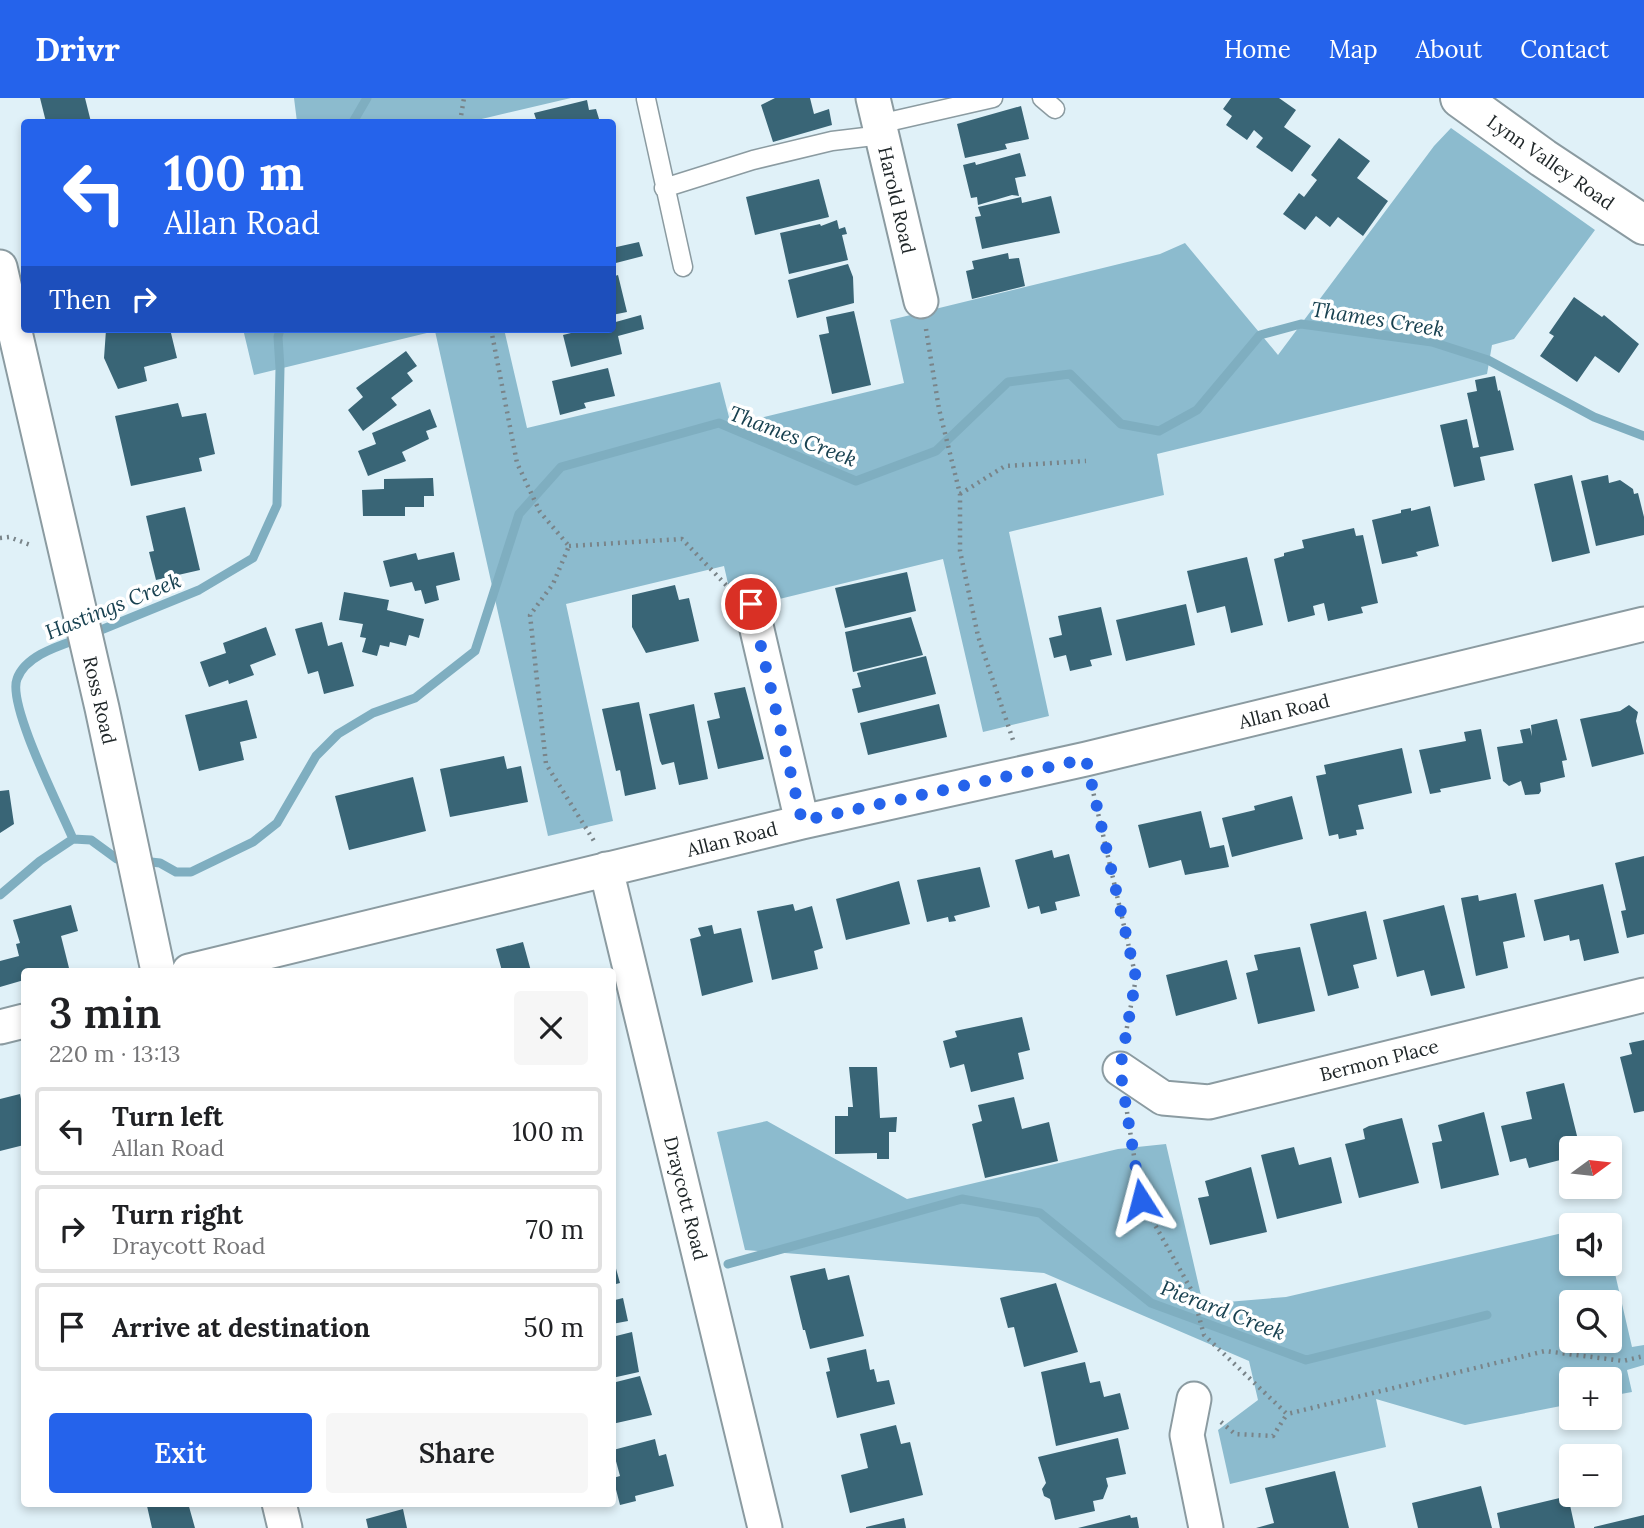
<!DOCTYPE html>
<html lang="en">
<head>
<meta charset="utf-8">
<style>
  :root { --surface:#fff; --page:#f6f6f6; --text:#202124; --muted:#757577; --line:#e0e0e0; --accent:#2563eb }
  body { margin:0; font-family:Lora,serif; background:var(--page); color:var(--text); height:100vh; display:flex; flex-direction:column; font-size:26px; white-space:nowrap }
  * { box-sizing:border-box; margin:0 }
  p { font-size:23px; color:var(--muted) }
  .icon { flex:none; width:38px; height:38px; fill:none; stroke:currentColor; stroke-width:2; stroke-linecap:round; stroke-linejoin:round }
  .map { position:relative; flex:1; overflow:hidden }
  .sheet { position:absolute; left:21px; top:870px; width:595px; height:539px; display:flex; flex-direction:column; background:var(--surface); border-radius:7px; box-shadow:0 4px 10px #0003 }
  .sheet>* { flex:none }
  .top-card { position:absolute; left:21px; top:21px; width:595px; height:214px; border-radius:7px; box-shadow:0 4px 10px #0003; background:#2563eb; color:#fff; overflow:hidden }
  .needle { width:46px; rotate:75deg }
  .buttons { position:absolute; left:1559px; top:1038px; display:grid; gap:14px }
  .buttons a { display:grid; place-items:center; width:63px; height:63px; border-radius:7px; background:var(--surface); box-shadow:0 4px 10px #0003; font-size:35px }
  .pin { position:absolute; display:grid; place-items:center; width:60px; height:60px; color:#fff; margin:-30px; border:4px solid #fff; border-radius:50%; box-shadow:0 2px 7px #0007 }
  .me { position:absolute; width:77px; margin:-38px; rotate:351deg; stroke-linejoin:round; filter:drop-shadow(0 0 5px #0008) }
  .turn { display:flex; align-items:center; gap:24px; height:147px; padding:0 28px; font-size:32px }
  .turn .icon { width:91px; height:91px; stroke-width:2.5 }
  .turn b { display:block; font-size:49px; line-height:60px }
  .then { display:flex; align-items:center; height:66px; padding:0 28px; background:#0003; gap:14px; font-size:26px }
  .round { display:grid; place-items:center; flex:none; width:74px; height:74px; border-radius:7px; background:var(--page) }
  .summary { display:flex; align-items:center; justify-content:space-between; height:119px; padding:0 28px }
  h1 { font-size:42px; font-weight:600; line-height:52px }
  .button { display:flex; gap:14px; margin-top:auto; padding:14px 28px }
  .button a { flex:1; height:80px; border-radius:7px; background:var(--accent); color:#fff; font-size:28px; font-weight:600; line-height:80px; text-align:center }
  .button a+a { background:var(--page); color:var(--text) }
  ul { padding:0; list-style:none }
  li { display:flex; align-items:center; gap:21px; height:88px; margin:0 14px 10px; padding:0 14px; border:4px solid var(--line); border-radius:7px }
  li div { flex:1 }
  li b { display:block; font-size:26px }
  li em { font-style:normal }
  header { display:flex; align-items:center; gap:42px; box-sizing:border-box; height:98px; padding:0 35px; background:var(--accent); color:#fff }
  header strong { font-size:33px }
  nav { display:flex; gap:38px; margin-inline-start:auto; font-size:24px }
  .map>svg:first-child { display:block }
</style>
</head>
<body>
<header>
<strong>Drivr</strong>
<nav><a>Home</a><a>Map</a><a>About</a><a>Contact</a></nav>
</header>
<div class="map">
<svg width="1644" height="1430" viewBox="0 0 1644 1430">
  <rect width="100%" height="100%" fill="#e0f1f8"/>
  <!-- forest -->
  <path fill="#8cbbce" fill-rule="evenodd" d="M294,0H571L469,24H297Z
    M1451,30L1595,132L1514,241L1492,247L1487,276L1157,356L1164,397L1009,434L1049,618L983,634L943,461L734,512L724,468L566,506L613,723L548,738L435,233L254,277L243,231H504L527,330L720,284L731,327L904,285L890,222L1160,156L1185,145L1278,257L1434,48Z
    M767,1023L907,1101L1118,1051L1166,1046L1203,1206L1286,1199L1571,1133L1572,1166H1610V1154L1632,1249L1644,1247V1267L1627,1272L1632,1294L1610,1298V1281H1572L1571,1306L1465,1327L1376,1301L1386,1349L1230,1386L1218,1332L1258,1302L1249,1263L1044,1175L745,1152L717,1034ZM1572,1204H1610V1242H1572Z"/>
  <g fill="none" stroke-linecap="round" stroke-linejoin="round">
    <!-- stream -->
    <path stroke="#7faec0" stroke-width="9" d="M353,24L367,0
      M91,536L199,492L253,460L277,407L280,270L278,239L280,231
      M73,741L91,742L117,761L128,762
      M73,741C61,712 7,607 17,581C25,558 58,548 78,541
      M142,763L160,765L176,774H191L253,744L277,725L316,658L338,636L373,615L415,600L475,553L519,416L561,369L719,325L856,383L936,353L1008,284L1070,276L1121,326L1159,333L1197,312L1260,237L1301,226L1432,244L1488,262L1594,319L1644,338
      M0,797L40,763L73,741
      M728,1166L962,1101L1040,1115L1151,1205L1306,1262L1487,1217"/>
  </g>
  <!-- building -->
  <path fill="#396576" d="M40,0H85L91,24H46Z
    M775,0H810L814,16L829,11L832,27L773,44L761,7Z
    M1231,0H1279L1296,12L1284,29L1311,48L1292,74L1256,49L1263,40L1254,32L1247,42L1226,27L1232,18L1223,11Z
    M587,2L589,12L596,11L600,24H537L534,15Z
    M1021,8L1029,41L1005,46L1007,51L965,60L957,26Z
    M1339,40L1370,63L1357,80L1388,103L1363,138L1338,119L1330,129L1316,118L1305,132L1283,116L1299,95L1304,99L1317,82L1311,77Z
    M1020,55L1026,78L1015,80L1019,98L1012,97L978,107L977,99L971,100L963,67L975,64L976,67Z
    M819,81L829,119L755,137L746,99Z
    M1051,98L1060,135L982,151L975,119L981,118L978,109L1021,99L1022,105Z
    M837,122L839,131L845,129L847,136L842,137L848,162L789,176L780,135L820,126L821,128Z
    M639,144L643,158L612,166V150Z
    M1008,155L1009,161L1019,160L1025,188L972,201L966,173L974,171L972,163Z
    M848,166L853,179L854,205L797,220L788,182Z
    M618,177L627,214L612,217V179Z
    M1574,199L1602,219L1604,217L1639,246L1619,275L1595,258L1577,284L1540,258L1554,238L1549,235Z
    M854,213L871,287L832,296L819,237L829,235L826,219Z
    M641,217L644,231L618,238L622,256L571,269L563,237L587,231H612V225Z
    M111,231H170L177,260L144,269L147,283L118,291L104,260L106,232Z
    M406,253L417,268L407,275L413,283L391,300L397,307L363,333L348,312L363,299L356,290Z
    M608,270L615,298L584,305L586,310L560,317L552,283Z
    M1495,278L1498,293L1500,292L1514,352L1480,359L1485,382L1454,389L1440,327L1467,321L1473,350L1479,349L1467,295L1477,293L1475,282Z
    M178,305L182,319L206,315L215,356L199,360L202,373L131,388L115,318Z
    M430,311L437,329L426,333L429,341L402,354L406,363L368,378L358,353L376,346L372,335Z
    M1572,377L1590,455L1552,464L1534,386Z
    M1608,377L1609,385L1620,382L1633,391L1634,396L1638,395L1644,419V437L1596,448L1581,383Z
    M433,380L434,398H424V409H405V418H363L362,392L384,391V381Z
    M1430,408L1439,448L1416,454L1418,458L1382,466L1372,422L1401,415V412L1411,410V413Z
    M185,409L200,472L156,482L149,454L154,453L146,418Z
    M1354,430L1356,438L1363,437L1378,505L1361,509L1363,515L1328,523L1324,505L1313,508L1315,517L1288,524L1274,461L1284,458V455L1304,450L1302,442Z
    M454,454L460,482L436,488L439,502L425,506L421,492L415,493L412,484L390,489L383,463L416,455L418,462Z
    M1247,459L1263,527L1231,535L1225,508L1197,515L1187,473Z
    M907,474L916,513L845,530L835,490Z
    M675,487L679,502L689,500L699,543L646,555L632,529V497Z
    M344,494L389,502L387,512L424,521L419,540L409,537L406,548L390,544L389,549L380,547L377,558L362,554L366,540L360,539L363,526L339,522Z
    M1186,506L1195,547L1126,563L1116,522Z
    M1101,509L1112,557L1090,562L1092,568L1070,573L1066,557L1054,560L1049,540L1062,537L1058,518Z
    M911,519L923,557L853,574L845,534Z
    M322,524L328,548L342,544L354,588L324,596L318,573L308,576L295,531Z
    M266,529L276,557L250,567L254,577L229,586L228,582L209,589L200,564L226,555L223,545Z
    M926,558L936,596L858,615L852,591L861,589L857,575Z
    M745,589L764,661L718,671L707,623L720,620L714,595Z
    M247,602L257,640L240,644L244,662L199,673L185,617Z
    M639,604L656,691L625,698L620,672L616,673L602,611Z
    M694,606L708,681L679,687L674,664L662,667L660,663L649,616Z
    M939,606L947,639L868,657L860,625Z
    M1629,607L1638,614L1636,623L1644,656L1592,669L1580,621L1620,613Z
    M1557,621L1567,662L1562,663L1565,679L1540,685L1541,693L1539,696L1525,697L1521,683L1509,688L1503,683L1497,649L1523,645L1520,632L1530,630L1532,638L1531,627Z
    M1481,631L1491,681L1440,691L1441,694L1430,696L1419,652L1466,643L1464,634Z
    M1402,650L1412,695L1358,707L1364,731L1356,732L1357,737L1339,741L1338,736L1329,738L1316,678L1326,676L1324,667Z
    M504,658L507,671L521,668L528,704L450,719L440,671Z
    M413,679L426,733L349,752L335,698Z
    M9,692L14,726L0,735V693Z
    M1292,698L1303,741L1232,759L1222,720L1255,712L1254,708Z
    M1201,713L1210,750L1224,747L1229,769L1185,777L1181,762L1149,770L1138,727Z
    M1052,752L1054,760L1069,756L1080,798L1055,804L1057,812L1041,816L1039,808L1028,811L1015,762Z
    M1644,758V836L1627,840L1621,813L1626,812L1615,765Z
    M980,769L990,809L954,818L956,823L949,824L948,819L927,824L917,782Z
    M899,783L910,826L846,842L836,801Z
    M1603,786L1619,855L1584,863L1579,841L1570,843L1569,837L1544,843L1534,802Z
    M1516,795L1525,839L1503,844L1508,870L1476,878L1461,800L1478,797L1479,803Z
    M793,806L795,813L812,808L823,850L814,853L818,871L772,882L757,813Z
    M71,807L78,833L61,838L69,870L58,873H24V882L0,889V863L19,858L16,846L20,845L13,822Z
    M1444,807L1465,890L1431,898L1424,872L1397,879L1383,822Z
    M1366,813L1377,861L1353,867L1359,890L1328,898L1310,826Z
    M712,827L714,836L741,830L753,884L702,898L690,841L701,838L698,830Z
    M523,844L531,873H502L496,851Z
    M1300,849L1315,913L1258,926L1246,875L1258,872L1254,857Z
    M1227,862L1237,901L1176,918L1166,877Z
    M1022,919L1030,952L1018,955L1024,981L971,994L964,966L950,970L943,943L957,939L955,933Z
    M1644,942V1013L1634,1015L1620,959L1632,956L1629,945Z
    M849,969H877L880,1020L897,1019L896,1034H889V1061H877V1055L835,1056V1018H848V1009H853Z
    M1564,985L1580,1050H1572V1059L1529,1070L1526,1060L1510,1064L1501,1028L1532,1021L1526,994Z
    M20,996L24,1016V1047L0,1053V1001Z
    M1014,999L1022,1031L1049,1024L1058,1063L985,1080L972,1026L982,1023L978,1007Z
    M1484,1014L1499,1077L1441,1091L1432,1045L1442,1043L1438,1027Z
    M1402,1020L1419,1085L1359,1100L1345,1046L1365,1041L1363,1031L1369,1028Z
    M1294,1049L1299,1067L1331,1059L1342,1105L1277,1121L1261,1057Z
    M1251,1069L1267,1134L1210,1147L1198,1100L1209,1098L1205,1083Z
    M612,1156L620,1185L612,1187Z
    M825,1170L828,1182L849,1177L864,1238L810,1251L805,1232H803L790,1178Z
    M1056,1185L1078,1254L1024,1269L1014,1229L1008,1230L1000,1200Z
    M612,1197L615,1202L623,1200L628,1223L612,1226Z
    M632,1234L639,1274L612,1280V1239Z
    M866,1251L870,1272L874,1271L877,1284L889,1282L895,1306L837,1320L826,1274L830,1273L827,1260Z
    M1085,1264L1090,1285L1100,1283L1104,1299L1120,1295L1129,1331L1056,1348L1041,1274Z
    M640,1278L652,1317L612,1326V1285Z
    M896,1327L901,1346L910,1344L923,1397L850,1415L841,1377L868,1370L860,1336Z
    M1118,1340L1126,1376L1106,1380L1108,1388L1103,1401L1093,1403L1095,1413L1055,1422L1050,1401L1044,1398L1042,1391L1046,1385L1038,1359Z
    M655,1341L659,1358L666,1356L674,1388L635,1398L636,1403L620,1407L613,1380L620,1378L613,1352Z
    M1335,1373L1349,1430H1256L1274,1425L1265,1390Z
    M1481,1388L1492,1430H1418L1412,1405Z
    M1568,1398L1575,1430H1500L1497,1415Z
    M159,1405H188L195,1430H152L147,1408Z
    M403,1411L407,1430H368L366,1421Z
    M1130,1417L1131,1420L1137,1419L1139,1430H1078Z
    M1644,1417V1430H1594V1429Z
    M904,1420L906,1430H866V1429Z"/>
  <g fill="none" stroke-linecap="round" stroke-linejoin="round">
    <!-- service casing -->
    <g stroke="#8b9ba1" stroke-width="21">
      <path id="service" d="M1042,0L1055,11
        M646,1L683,169
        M879,26L993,0
        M664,90L753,62L832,43L882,37"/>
    </g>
    <!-- minor casing -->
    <g stroke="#8b9ba1" stroke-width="37">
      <path id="minor" d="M873,0L921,203
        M0,169L102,610L158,873
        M751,506L802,724
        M606,771L765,1430
        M189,873L802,724L1086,661L1644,526
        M0,929L24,923
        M1120,971L1163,1000L1209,1004L1644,897
        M1194,1301L1187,1337L1206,1430
        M279,1405L285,1430"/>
    </g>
    <!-- tertiary casing -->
    <g stroke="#8b9ba1" stroke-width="42">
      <path id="tertiary" d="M1460,0L1543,60L1644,127"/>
    </g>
    <!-- path -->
    <path stroke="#798489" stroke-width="4.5" stroke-dasharray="2 5" stroke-linecap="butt" d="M460,24L464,0
      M491,231L517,365L540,414L569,448L553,486L530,517L546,666L594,743
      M926,231L939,311L960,396V453L978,538L1013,642
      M960,396L1005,368L1086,363
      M0,440L9,439L33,448
      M569,448L682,441L727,488
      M1092,689L1136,880L1125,940
      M1127,1014L1141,1102L1192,1193L1204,1237L1287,1316L1545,1253L1623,1263L1644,1258
      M1221,1324L1235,1336L1273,1338L1287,1316"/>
    <!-- service -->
    <use href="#service" stroke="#fff" stroke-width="18"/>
    <!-- minor -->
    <use href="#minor" stroke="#fff" stroke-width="33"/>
    <!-- tertiary -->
    <use href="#tertiary" stroke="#fff" stroke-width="38"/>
  </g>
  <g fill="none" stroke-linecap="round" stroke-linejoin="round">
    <!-- route -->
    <path stroke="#2563eb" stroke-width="12" stroke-dasharray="0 21.6" d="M751,506L802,723L1086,661L1136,880L1120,971L1141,1102"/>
  </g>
  <g text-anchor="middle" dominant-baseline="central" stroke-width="7" stroke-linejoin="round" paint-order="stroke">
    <!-- street labels -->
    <g font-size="19" fill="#202729" stroke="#fff">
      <text transform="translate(1551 64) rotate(35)">Lynn Valley Road</text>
      <text transform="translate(897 102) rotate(77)">Harold Road</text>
      <text transform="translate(100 602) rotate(77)">Ross Road</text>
      <text transform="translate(1284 613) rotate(-14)">Allan Road</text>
      <text transform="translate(732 741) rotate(-14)">Allan Road</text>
      <text transform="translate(1379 962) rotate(-14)">Bermon Place</text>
      <text transform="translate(686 1100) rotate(76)">Draycott Road</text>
    </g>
    <!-- water labels -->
    <g font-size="21" font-style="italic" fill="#184150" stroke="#fff">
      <text transform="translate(1378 221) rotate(9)">Thames Creek</text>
      <text transform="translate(793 338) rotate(21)">Thames Creek</text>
      <text transform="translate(113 508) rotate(-22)">Hastings Creek</text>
      <text transform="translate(1223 1212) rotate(21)">Pierard Creek</text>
    </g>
  </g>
</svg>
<div class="buttons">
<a><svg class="needle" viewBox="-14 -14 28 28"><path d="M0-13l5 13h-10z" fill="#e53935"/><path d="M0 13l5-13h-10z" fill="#757577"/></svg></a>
<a><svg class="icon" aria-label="sound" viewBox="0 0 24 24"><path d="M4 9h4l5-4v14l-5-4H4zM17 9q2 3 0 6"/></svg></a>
<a><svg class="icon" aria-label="search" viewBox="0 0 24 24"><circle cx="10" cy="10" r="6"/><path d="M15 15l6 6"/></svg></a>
<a>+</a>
<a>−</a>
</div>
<div class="pin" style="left:751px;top:506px;background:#d93025"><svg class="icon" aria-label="arrive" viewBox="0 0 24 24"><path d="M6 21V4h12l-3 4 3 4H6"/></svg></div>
<svg class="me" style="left:1141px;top:1102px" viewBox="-20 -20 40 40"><path d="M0-17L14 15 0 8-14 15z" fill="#2563eb" stroke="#fff" stroke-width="4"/></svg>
<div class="top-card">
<div class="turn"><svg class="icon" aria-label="left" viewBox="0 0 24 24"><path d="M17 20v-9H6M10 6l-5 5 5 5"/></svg><div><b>100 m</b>Allan Road</div></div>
<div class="then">Then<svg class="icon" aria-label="right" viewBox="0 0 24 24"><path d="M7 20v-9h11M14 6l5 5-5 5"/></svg></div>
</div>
<section class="sheet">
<div class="summary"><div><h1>3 min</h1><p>220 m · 13:13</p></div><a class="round"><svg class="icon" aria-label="close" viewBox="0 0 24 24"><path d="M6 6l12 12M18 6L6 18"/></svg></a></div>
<ul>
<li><svg class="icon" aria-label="left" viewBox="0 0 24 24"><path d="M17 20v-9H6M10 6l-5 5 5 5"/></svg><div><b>Turn left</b><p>Allan Road</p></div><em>100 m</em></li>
<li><svg class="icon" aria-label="right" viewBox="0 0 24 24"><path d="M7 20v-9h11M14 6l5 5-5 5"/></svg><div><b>Turn right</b><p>Draycott Road</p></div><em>70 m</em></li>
<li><svg class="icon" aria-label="arrive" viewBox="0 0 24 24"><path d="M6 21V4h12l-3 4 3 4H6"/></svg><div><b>Arrive at destination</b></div><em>50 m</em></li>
</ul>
<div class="button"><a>Exit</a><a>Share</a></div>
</section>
</div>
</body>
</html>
